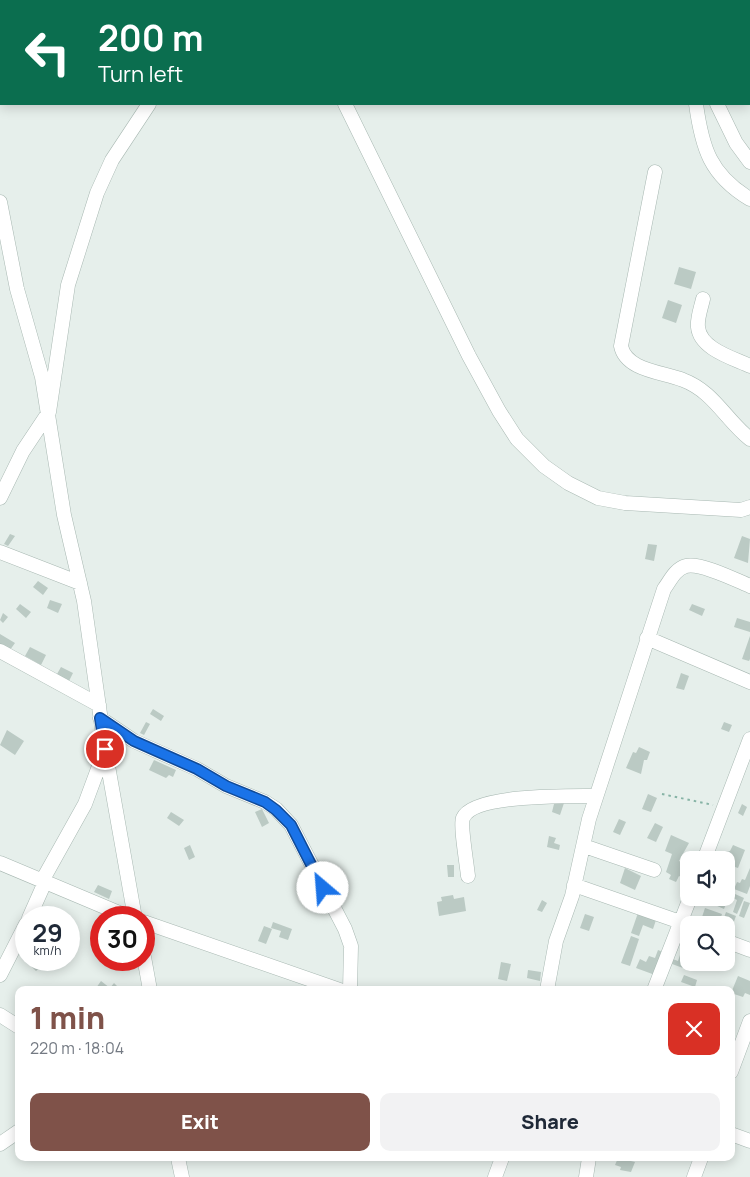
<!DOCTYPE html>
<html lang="en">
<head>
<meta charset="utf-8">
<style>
  :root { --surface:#fff; --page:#f2f2f3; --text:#1f2937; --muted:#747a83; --accent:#7f5249 }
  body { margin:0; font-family:Manrope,sans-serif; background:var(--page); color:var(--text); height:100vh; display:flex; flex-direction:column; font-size:19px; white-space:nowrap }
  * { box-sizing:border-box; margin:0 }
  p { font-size:16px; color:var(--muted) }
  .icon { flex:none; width:28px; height:28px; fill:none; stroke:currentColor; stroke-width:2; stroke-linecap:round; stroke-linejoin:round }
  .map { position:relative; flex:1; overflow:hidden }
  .details { position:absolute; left:15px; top:986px; width:720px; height:175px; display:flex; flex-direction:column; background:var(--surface); border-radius:10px; box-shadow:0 2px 12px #0003 }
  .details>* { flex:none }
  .hud { position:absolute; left:0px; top:0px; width:750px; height:105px; box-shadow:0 2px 12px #0003; background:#0b6e4f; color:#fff; overflow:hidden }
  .fabs { position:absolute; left:680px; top:851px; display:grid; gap:10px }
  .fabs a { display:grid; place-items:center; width:55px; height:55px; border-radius:10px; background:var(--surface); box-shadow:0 2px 12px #0003; font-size:25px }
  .speed { position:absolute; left:15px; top:906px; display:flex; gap:10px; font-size:25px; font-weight:700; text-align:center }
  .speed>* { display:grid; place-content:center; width:65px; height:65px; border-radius:50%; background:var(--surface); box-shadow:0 2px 12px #0003; line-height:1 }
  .speed small { font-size:12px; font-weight:400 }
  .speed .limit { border:8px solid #d22; background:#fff; color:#111 }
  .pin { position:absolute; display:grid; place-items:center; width:42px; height:42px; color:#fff; margin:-21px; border:2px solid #fff; border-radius:50%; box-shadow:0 1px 5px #0007 }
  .me { position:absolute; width:55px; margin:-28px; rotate:333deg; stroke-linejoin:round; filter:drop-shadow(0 0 4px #0008) }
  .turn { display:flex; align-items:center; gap:18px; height:105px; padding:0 15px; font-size:22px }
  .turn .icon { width:65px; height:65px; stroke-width:2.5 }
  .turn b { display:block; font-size:35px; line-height:42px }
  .round { display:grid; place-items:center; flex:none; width:52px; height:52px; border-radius:10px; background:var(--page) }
  .overview { display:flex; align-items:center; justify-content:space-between; height:85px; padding:0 15px }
  h1 { font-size:30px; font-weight:800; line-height:38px; color:var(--accent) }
  .primary-button { display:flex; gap:10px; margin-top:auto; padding:10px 15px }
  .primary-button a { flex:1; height:58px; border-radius:10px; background:var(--accent); color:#fff; font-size:20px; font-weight:800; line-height:58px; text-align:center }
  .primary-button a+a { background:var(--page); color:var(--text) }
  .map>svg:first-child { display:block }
</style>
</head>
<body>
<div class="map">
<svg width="750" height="1177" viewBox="0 0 750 1177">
  <rect width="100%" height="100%" fill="#e6efeb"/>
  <!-- building -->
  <path fill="#bbcac4" d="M679,267L696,272L691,289L674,284Z
    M668,300L682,305L676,323L662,318Z
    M10,534L15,536L8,546L4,544Z
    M742,536L750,539L748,563L734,558Z
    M648,544L657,545L654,561L645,559Z
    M38,581L48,588L43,595L33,587Z
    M50,600L62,604L58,613L47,608Z
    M20,604L31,612L26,618L16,609Z
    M692,604L705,609L702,616L689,610Z
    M3,613L8,617L3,623L0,620Z
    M737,618L750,622V632L734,627Z
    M0,634L15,643L10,650L0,644Z
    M750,636V659L749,661L742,659Z
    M30,647L46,655L41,665L25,656Z
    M61,667L73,673L69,681L57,674Z
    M681,673L689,676L684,690L676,688Z
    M153,709L164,716L161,721L150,714Z
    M146,722L150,724L144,735L140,733Z
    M724,722L732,725L729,732L721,729Z
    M7,730L24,741L15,755L0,745Z
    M639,747L650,752L647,760H644L641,774L626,768L633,752L636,753Z
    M154,760L176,770L173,777L169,775L166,778L149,770Z
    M648,794L657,798L651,812L642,809Z
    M555,800L564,803L560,815L552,812Z
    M742,804L747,807L743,816L738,813Z
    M262,809L269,823L262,827L255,812Z
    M171,812L184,820L179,826L167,818Z
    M619,819L626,822L620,835L613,832Z
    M655,823L663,827L656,842L647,838Z
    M671,835L689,843L679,861L689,865V886L680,882L683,878L679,876L676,882L669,879L671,875L666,872L672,854L665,851Z
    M549,836L556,838L554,843L560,845L559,850L547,847Z
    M190,845L195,857L189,860L184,848Z
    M733,845L745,850L738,868L726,864V858L722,857L725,851H730Z
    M447,865H454V877H448Z
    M625,868L641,876L635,890L620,883Z
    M750,868V886L747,894L734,889L737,882L740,883L742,879L745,880Z
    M98,885L112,891L109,899L94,892Z
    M726,892L730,894L724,909L706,901L708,898H726Z
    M735,894L744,898L737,914L733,912L737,900L733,898Z
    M453,895L454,899L464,897L466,911L439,916L437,902L442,901L441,897Z
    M542,900L547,903L542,912L537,910Z
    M744,901L750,903L744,918L739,916Z
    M705,908L722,914L720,920L708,916L706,922L701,920Z
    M639,910L657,917L653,929L643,925L639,936L631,933Z
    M726,912L736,916L730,932L726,931V925L722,923Z
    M585,914L594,917L589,931L580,928Z
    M273,922L292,929L288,940L279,937L281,931L271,928Z
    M264,926L272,929L266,944L258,941Z
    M631,936L639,939L630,966L621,963Z
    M658,950L663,952L655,975L636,968L640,959L646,962L649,956L655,958Z
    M680,955L687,957L683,968L672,964L673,959L678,961Z
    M41,960H52L44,968L38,963Z
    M36,962L41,967L36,971L31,966Z
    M501,962L511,964L507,981L498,979Z
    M528,970L541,972L540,981L527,978Z
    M684,975L697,980L695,987L681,982Z
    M738,976L750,981V995L745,993L743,997L731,993Z
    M101,981L110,988L114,983L118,987L116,990H99L96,988Z
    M618,1158L635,1162L631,1172L620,1170L621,1167L615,1165Z"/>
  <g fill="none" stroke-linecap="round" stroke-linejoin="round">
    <!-- minor casing -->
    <g stroke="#a8b8b2" stroke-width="15">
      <path id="minor" d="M222,0L225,1
        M679,0L680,1
        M732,1L737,0
        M345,104L469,356L499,411L517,439L544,466L568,483L598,498L625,503L741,510L750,507
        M696,104C702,148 710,175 750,199
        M717,104L736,143L750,162
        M655,172L621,346C626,371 664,372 683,380C713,391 726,420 750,439
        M0,202L17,289L42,377L64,515L84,601L105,749L135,918
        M703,299C701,308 697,318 698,327C700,349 733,358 750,366
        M0,498L23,451L49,412L68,285L97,193L112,160L149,104
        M0,552L80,583
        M647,638L750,682
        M0,651L99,705
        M100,718L134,741L197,769L226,786L265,802L276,809L291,825L345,929L351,946L350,990
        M584,846L654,870
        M704,860L750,739
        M0,863L131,918
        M468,876C467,865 460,825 463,818C473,794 572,796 596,796
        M42,881L85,804L105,750
        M574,885L689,925
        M29,918L45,882
        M144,922L340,990
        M726,941L750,950
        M144,957L150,990
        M0,975L26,924
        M547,990L556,941L572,896L589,819L664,589C670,581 675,569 686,566C700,562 736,580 750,586
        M654,990L690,898
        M0,1015L19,1027
        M731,1072L750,1021
        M731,1134L750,1141
        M0,1144L19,1131
        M178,1158L182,1177
        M495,1177L502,1158
        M586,1177L589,1158
        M694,1177L701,1158"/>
    </g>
    <!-- path -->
    <path stroke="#86b3a5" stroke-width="2" stroke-dasharray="2.5 4" stroke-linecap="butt" d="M662,794L713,805"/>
    <!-- minor -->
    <use href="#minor" stroke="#fff" stroke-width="14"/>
  </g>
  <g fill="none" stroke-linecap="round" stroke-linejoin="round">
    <!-- route casing -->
    <g stroke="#114b97" stroke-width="12">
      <path id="route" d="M105,749L100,718L134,741L197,769L226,786L265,802L276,810L291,825L323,888"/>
    </g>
    <!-- route -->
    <use href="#route" stroke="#1a73e8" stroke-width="9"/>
  </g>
</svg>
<div class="fabs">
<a><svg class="icon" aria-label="sound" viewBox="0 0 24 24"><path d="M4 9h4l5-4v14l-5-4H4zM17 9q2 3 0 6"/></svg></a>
<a><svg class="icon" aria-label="search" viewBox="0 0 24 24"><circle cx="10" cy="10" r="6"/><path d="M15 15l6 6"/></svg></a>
</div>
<div class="speed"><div>29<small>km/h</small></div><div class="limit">30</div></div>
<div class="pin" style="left:105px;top:749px;background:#d93025"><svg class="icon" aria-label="arrive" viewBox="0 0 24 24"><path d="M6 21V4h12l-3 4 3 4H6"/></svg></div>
<svg class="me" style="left:323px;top:888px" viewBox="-20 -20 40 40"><circle r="19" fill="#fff"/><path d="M0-13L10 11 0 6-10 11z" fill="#1a73e8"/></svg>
<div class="hud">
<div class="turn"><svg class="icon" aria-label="left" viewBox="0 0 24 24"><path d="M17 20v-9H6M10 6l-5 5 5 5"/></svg><div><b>200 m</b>Turn left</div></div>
</div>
<section class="details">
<div class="overview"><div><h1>1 min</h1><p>220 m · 18:04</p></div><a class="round" style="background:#d93025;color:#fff"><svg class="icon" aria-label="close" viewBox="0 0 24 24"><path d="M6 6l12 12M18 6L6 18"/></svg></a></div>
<div class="primary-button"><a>Exit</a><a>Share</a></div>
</section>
</div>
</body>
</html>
